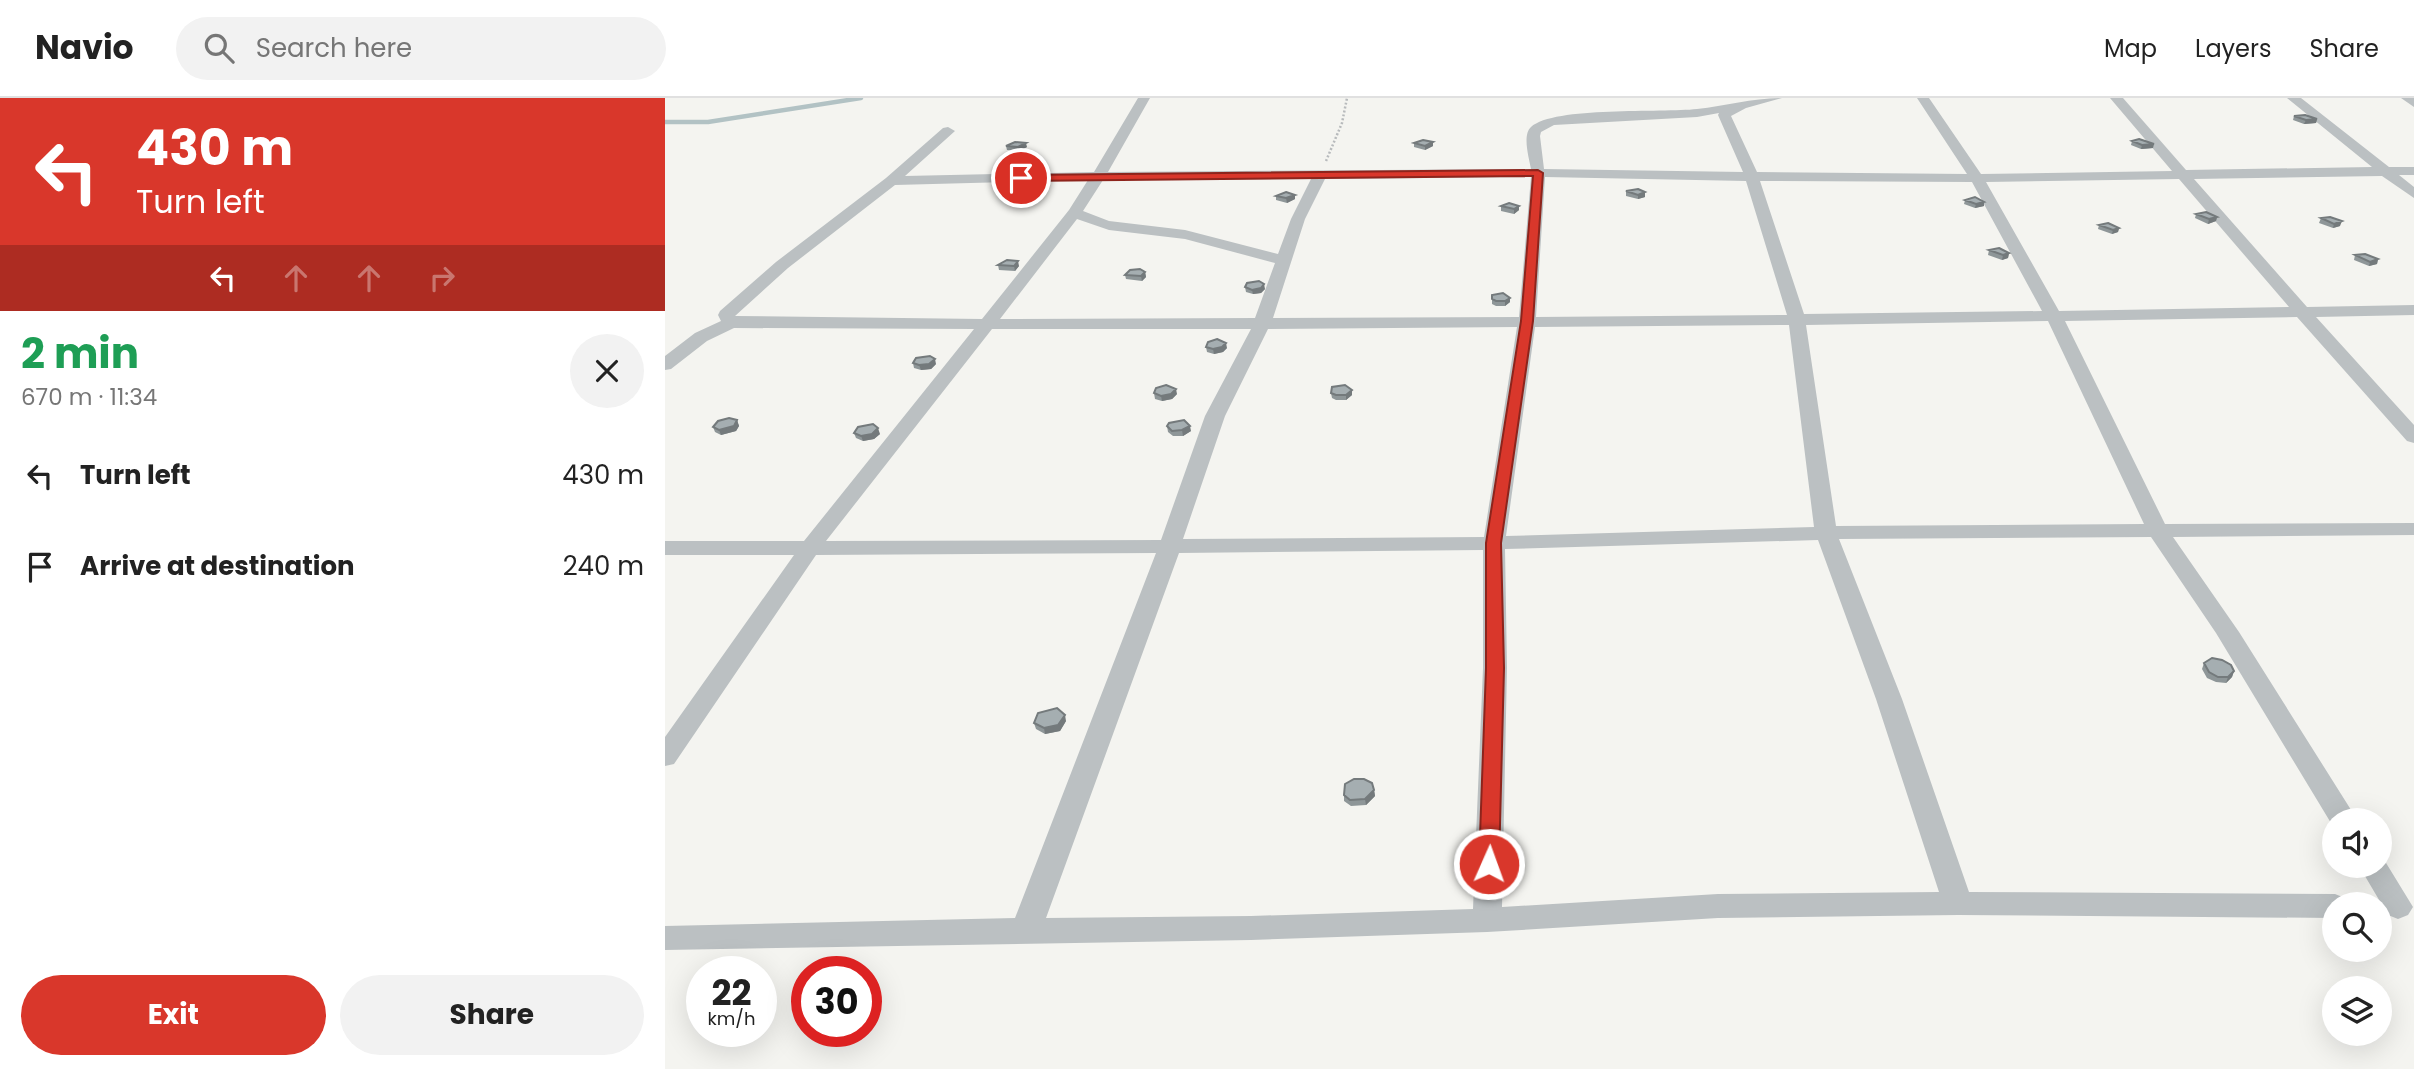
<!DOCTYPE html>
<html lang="en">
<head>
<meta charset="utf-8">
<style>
  :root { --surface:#fff; --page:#f2f2f2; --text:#222; --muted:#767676; --line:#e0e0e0; --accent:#d9372b }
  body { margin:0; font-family:Poppins,sans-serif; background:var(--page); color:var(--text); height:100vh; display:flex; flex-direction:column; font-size:26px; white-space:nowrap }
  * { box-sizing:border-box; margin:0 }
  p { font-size:23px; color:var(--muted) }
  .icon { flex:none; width:38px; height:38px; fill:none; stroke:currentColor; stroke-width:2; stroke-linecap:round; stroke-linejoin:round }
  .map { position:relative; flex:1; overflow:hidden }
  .panel { display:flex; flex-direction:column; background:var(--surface); width:665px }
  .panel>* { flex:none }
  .guide { background:#d9372b; color:#fff; overflow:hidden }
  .buttons { position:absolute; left:1657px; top:710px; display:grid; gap:14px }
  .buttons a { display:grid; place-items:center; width:70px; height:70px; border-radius:50%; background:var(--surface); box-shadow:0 7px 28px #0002; font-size:35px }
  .speed { position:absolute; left:21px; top:858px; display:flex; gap:14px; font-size:35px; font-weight:700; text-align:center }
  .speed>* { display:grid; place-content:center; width:91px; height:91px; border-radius:50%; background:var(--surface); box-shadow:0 7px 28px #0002; line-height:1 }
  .speed small { font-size:18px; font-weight:400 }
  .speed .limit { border:10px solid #d22; background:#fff; color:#111 }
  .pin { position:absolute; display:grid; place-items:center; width:60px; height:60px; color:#fff; margin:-30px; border:4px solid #fff; border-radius:50%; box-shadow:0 2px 7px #0007 }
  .me { position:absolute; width:77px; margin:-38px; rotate:2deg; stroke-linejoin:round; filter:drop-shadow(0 0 5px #0008) }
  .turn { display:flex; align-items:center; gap:24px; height:147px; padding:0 21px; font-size:32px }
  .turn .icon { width:91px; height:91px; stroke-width:2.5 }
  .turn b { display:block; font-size:49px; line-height:60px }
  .lanes { display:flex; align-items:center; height:66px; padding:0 21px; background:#0003; justify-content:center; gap:35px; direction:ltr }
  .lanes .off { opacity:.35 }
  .round { display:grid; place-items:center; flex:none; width:74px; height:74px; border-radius:37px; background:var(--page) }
  .overview { display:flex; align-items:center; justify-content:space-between; height:119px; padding:0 21px }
  h1 { font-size:42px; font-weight:700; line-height:52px; color:#1e9e55 }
  .primary-button { display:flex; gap:14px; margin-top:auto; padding:14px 21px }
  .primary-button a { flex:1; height:80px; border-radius:42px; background:var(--accent); color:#fff; font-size:28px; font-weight:700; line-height:80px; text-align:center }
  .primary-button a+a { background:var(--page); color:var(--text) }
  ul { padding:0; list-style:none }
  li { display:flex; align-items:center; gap:21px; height:91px; padding:0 21px }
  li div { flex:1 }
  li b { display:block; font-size:26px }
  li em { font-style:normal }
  header { display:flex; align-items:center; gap:42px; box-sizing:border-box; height:98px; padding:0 35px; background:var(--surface); border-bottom:2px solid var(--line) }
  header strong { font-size:33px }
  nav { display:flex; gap:38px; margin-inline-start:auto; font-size:24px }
  .search { width:490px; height:63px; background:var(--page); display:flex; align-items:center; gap:18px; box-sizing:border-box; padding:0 24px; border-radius:38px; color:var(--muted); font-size:26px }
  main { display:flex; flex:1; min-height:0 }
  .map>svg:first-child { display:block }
</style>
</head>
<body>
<header>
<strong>Navio</strong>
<div class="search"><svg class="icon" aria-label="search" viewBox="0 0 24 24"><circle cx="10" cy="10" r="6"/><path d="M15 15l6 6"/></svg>Search here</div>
<nav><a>Map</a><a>Layers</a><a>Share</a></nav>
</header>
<main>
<section class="panel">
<div class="guide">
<div class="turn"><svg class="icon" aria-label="left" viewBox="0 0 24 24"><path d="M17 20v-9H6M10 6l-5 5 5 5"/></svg><div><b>430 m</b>Turn left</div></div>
<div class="lanes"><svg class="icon" aria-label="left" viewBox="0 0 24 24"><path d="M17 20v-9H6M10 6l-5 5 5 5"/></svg><svg class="icon off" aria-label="ahead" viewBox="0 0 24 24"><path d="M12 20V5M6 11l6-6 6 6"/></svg><svg class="icon off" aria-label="ahead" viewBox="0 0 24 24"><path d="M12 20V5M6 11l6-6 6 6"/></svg><svg class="icon off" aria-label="right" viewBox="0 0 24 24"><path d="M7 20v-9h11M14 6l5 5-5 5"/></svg></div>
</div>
<div class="overview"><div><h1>2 min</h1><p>670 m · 11:34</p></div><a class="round"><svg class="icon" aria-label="close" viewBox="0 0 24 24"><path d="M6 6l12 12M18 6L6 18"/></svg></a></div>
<ul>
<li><svg class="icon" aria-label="left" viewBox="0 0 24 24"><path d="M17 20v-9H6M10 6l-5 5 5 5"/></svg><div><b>Turn left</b></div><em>430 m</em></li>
<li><svg class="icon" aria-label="arrive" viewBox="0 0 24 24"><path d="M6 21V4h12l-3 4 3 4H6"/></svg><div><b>Arrive at destination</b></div><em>240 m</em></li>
</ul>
<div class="primary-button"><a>Exit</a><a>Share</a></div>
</section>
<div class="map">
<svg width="1749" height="971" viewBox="0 0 1749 971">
  <rect width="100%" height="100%" fill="#f4f4f0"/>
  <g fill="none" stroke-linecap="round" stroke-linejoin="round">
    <!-- stream -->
    <path stroke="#b2c2c4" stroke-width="4.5" d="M0,24H43L196,0"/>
    <!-- path -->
    <path stroke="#b7babc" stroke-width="2.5" stroke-dasharray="2 2" stroke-linecap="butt" d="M661,63L677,25L682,0"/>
    <!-- minor -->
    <path fill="#bbc0c2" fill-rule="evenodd" d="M473,0H485L443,74L866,71C864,60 857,37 866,29C889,8 997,15 1032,11C1061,8 1088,0 1117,0L1081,10L1066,18L1092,74L1302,76L1252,0H1264L1316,76L1507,73L1445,0H1458L1521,72L1707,69L1622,0H1636L1724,69H1749V77H1734L1749,89V100L1717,78L1529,81L1642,209L1749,207V217L1651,219L1749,327V345L1742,343L1632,219L1400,223L1500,426L1749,425V437L1508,439L1574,534L1693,723H1670L1669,730L1551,535L1486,439L1174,441L1237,601L1304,794L1670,796L1680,800L1684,807H1670V820L1293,817L1053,820L822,834L586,842L0,852V828L350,820L491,455L151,457L9,666L0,668V639L129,457H0V443H139L309,231L69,230L42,243L6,271L0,272V258L30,235L56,223L53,217L55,213L111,164L221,80L278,30L283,29L290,33L240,78L429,74ZM1054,15L1053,17L1078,74L879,71L875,38L876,34L889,27L1032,19ZM866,79L854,219L608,220L640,121L660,81ZM880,79L1081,83L1122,217L871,219ZM646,81L626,121L613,156L520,132L444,123L418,113L438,82ZM1514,81L1624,209L1394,213L1321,84ZM423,82L404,112L317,221L70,218L123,170L230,87ZM1095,83L1307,84L1377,213L1139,216ZM412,121L444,132L520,141L610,165L590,220L335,221ZM1383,223L1479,426L1171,428L1141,227ZM1124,227L1149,429L841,438L870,229ZM852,229L819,439L518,441L560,318L603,231ZM327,231H586L540,318L496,442L161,443ZM1153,442L1211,601L1274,794L1053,796L837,809L842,570L840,451ZM818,452V570L808,811L586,818L381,820L514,455Z
      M1736,0H1749V9Z
      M1715,759L1718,760L1748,809L1743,817L1733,821L1723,817L1694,768H1715Z"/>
  </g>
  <!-- wall -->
  <path fill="#8e9698" d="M1629,18L1652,21L1651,25L1639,26L1628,22Z
    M1467,43L1488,50L1476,51L1466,47Z
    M749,45L768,48L760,52L749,49Z
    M341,48L362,49L354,53L342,52Z
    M961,93L980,94V99L973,101L961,98Z
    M611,98L630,101L622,105L611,102Z
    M1300,102L1319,108L1310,110L1299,106Z
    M836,108H854V112L849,116L836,113Z
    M1531,116L1552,119L1551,123L1543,126L1530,120Z
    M1656,120L1675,128L1668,130L1654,125Z
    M1434,127L1454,130L1453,134L1447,136L1433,131Z
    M1324,152L1344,155L1343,160L1337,162L1323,157Z
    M1690,157L1713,161L1712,166L1704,168L1689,162Z
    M333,167L354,168L350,173L334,172Z
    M480,174L481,179L477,183L461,181L460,177Z
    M580,189L600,191L596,195L588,196L581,194Z
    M827,197L845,204L840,208H831L827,206Z
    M541,249L562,250L558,254L549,256L542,254Z
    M248,265L271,266L266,271L256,272L249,270Z
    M687,292V297L681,302H671L667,300L666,295Z
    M489,295L512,296L507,301L497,303L490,301Z
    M72,322L74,328L71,333L56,337L50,334L48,329Z
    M502,328L526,333L518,338H508L503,334Z
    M189,335L215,336L209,341L198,343L191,340Z
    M1539,565L1569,573L1567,579L1561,585L1551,584L1542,580L1537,571Z
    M401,623L395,633L380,636L371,631L369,625Z
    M709,692L710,698L701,707L686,708L679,703V697Z"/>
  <!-- shaded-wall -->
  <path fill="#747a7c" d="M1652,21L1651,25L1639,26L1641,22Z
    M768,44V48L760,52V48Z
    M361,45L362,49L354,53L353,49Z
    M1489,46L1488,50L1476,51L1477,47Z
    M980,94V99L973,101V97Z
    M630,97V101L622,105L621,100Z
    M1319,104V108L1310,110L1311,106Z
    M854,108V112L849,116V111Z
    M1552,119L1551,123L1543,126L1544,121Z
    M1677,123L1675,128L1668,130L1669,126Z
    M1454,130L1453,134L1447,136L1448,132Z
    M1344,155L1343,160L1337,162L1338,157Z
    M1713,161L1712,166L1704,168L1705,164Z
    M353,163L354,168L350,173L349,168Z
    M480,174L481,179L477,183L476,178Z
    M599,186L600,191L596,195L588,196L587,192Z
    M845,200V204L840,208V203Z
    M561,245L562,250L558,254L549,256L548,251Z
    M270,261L271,266L266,271L256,272L254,267Z
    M511,291L512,296L507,301L497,303L496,298Z
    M687,292V297L681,302V297Z
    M72,322L74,328L71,333L56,337L54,332Z
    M525,328L526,333L518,338L517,332Z
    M213,330L215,336L209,341L198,343L196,338Z
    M1569,573L1567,579L1561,585L1563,579Z
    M400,617L401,623L395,633L380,636L379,630Z
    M709,692L710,698L701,707L700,701Z"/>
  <!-- building -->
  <path fill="#a5aeb1" stroke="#747a7c" stroke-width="2" d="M1640,17L1652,21L1641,22L1629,18Z
    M1474,41L1489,46L1477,47L1467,43Z
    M758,42L768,44L760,48L749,45Z
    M350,44L361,45L353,49L341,48Z
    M973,91L980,94L973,97L961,93Z
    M621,94L630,97L621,100L611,98Z
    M1310,99L1319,104L1311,106L1300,102Z
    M844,105L854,108L849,111L836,108Z
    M1541,114L1552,119L1544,121L1531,116Z
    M1665,119L1677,123L1669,126L1656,120Z
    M1443,125L1454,130L1448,132L1434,127Z
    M1334,150L1344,155L1338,157L1324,152Z
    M1700,156L1713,161L1705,164L1690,157Z
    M342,162L353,163L349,168L333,167Z
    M475,171L480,174L476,178L460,177L465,172Z
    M594,183L599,186L596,190L587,192L580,189L582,185Z
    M838,195L845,200L840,203H831L827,201V197Z
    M552,241L561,245L557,249L548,251L541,249L543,244Z
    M265,258L270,261L264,266L254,267L248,265L251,260Z
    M501,287L511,291L506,296L496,298L489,295L491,290Z
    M680,287L687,292L681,297H671L666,295L667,289Z
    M64,320L72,322L69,328L54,332L48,329L53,323Z
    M519,322L525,328L517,332L507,333L502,328L504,325Z
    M208,326L213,330L207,336L196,338L189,335L193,329Z
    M1547,560L1557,562L1566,567L1569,573L1563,579H1553L1544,574L1539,565Z
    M392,610L400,617L393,627L379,630L369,625L373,615Z
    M689,681H699L707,685L709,692L700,701L685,702L679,697L680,686Z"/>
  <!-- route -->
  <path fill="#d9372b" stroke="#8d241c" stroke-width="2" d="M873,72L878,75L868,223L836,445L839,570L834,766L831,771L824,774L817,771L814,766L821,570V445L856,223L868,78L356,83L352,80L356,77Z"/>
</svg>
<div class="buttons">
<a><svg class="icon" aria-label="sound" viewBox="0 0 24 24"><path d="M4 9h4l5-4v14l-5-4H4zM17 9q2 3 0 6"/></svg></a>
<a><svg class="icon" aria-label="search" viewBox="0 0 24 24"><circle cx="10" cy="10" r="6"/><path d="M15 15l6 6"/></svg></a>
<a><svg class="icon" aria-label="layers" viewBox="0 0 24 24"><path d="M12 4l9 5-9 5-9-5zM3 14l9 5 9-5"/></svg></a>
</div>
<div class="speed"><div>22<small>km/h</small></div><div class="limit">30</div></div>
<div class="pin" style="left:356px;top:80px;background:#d93025"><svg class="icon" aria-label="arrive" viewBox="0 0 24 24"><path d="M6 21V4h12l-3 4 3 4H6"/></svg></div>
<svg class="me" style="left:824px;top:766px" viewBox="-20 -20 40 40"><circle r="17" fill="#d9372b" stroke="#fff" stroke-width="3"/><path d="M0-11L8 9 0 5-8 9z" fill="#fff"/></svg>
</div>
</main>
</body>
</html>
